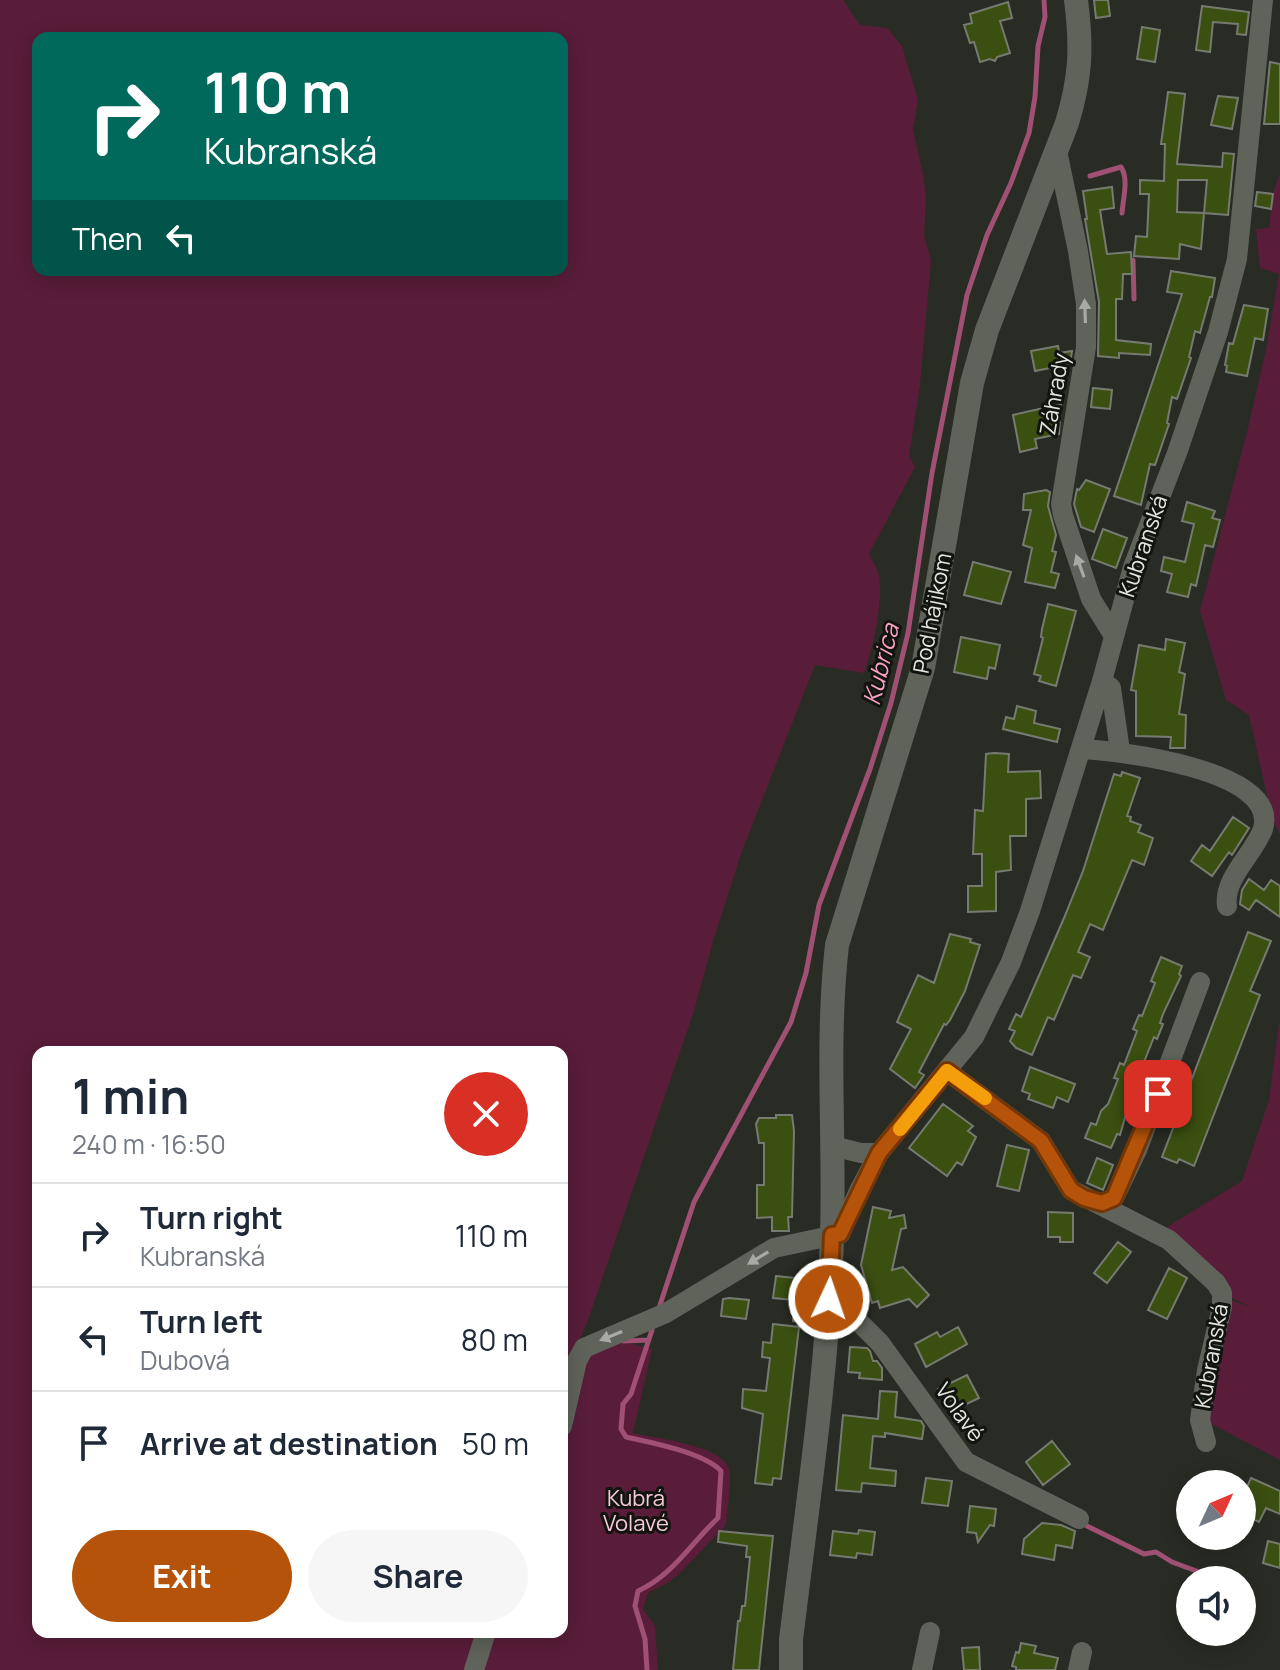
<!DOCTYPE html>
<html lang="en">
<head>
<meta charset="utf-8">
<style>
  :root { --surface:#fff; --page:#f6f6f7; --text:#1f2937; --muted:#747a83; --line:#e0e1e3; --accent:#b45309 }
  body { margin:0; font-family:Manrope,sans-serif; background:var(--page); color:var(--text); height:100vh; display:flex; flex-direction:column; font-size:30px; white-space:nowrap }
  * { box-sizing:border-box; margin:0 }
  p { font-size:26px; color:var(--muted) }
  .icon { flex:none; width:44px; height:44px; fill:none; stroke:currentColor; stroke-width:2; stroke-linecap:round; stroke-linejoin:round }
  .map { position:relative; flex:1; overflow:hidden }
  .side { position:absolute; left:32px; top:1046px; width:536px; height:592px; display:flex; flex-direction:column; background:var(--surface); border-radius:16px; box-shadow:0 4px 20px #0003 }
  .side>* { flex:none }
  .hud { position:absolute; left:32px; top:32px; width:536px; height:244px; border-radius:16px; box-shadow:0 4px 20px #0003; background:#00695c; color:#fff; overflow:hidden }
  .needle { width:52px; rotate:46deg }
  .fabs { position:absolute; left:1176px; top:1470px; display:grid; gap:16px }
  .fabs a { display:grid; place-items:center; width:80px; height:80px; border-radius:50%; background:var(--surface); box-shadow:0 4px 20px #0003; font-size:40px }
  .pin { position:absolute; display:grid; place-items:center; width:68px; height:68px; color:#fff; margin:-34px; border-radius:16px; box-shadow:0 4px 12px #0006 }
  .me { position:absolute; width:88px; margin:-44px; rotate:3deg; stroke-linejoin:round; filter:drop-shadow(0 0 6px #0008) }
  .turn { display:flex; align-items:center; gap:28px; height:168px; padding:0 40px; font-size:36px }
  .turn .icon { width:104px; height:104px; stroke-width:2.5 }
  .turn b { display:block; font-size:56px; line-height:68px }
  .then { display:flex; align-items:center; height:76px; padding:0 40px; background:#0003; gap:16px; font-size:30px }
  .round { display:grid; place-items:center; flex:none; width:84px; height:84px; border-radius:42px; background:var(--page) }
  .headline { display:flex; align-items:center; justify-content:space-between; height:136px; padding:0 40px }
  h1 { font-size:48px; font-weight:700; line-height:60px }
  .cta { display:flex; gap:16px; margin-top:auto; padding:16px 40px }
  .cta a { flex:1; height:92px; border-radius:48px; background:var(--accent); color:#fff; font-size:32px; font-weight:700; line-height:92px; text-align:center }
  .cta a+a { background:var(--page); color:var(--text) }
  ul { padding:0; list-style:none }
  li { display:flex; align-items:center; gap:24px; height:104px; padding:0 40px; border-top:2px solid var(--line) }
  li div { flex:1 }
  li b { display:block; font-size:30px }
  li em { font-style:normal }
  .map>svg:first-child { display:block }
</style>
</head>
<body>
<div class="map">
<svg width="1280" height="1670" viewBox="0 0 1280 1670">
  <rect width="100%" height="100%" fill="#292c24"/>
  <!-- green -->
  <path fill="#591d39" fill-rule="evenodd" d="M0,0H843L860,25L887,28L902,46L918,100L913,130L923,174L926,197L924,236L931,260L920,385L909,456L915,467L869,554C872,560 876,566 878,572C885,594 873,651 864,673L815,665L742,851L714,938L694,1011L588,1320L575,1350L562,1405V1052H38V1632H481L468,1670H0ZM38,38H562V270H38Z
    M1280,173V834L1272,818L1249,715L1226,700L1200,611L1248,428L1266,350L1279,274L1260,268L1256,229L1269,228L1273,194Z
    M1279,1024H1280V1460L1208,1422L1231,1300L1253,1308L1230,1297L1164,1229L1242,1181L1269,1100Z
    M614,1339L652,1349L633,1433C653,1438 723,1445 729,1469C732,1482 727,1510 726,1525L680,1573L669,1582L648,1593L643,1609L655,1626L658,1670H478L491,1632H562V1441L569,1412L591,1351Z"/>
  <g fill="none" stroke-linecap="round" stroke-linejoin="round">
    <!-- stream -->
    <path stroke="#9f5073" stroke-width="5" d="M1090,176L1121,167C1129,179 1123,199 1122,213
      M1133,260L1134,299
      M659,1308L694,1202L791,1022L806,973L819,905L870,769L891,703L908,633L932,473L967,295L987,235L1011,183L1029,133L1035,97L1038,46L1045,17L1044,0
      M623,1341L649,1340
      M1087,1526L1144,1554L1156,1552L1172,1562L1221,1580
      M1242,1590L1251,1592
      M647,1670L645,1639L635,1606L638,1591C672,1576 692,1542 718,1518L721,1471C705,1453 650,1442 626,1437L621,1429L623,1404L631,1394L652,1330"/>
  </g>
  <!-- building -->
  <path fill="#3b4f11" stroke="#767a71" stroke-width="2" d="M1094,0H1108L1110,16L1096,18Z
    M1008,2L1012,18L1000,21L1010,53L997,57L995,61L990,59L980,62L974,42L970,43L964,25L972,23L970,14Z
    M1202,6L1249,12L1246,35L1237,34L1238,24L1213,22L1210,52L1196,50Z
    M1142,27L1160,30L1155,62L1137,59Z
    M1270,62L1280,64V124H1264Z
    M1168,92L1185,94L1177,164L1222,167L1223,153L1234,154L1228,215L1204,213L1207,180H1178L1177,212L1204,213L1201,249L1180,244L1179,259L1134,256L1136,236L1147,237L1149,194H1140V180L1164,181L1165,144H1161Z
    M1218,96L1238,98L1232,129L1211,125Z
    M1112,187L1114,208L1100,210L1107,254L1131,252L1132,274H1123L1122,299H1116V340L1151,344L1150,355L1119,353V358L1098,356L1099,302L1085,219H1087L1083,191Z
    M1257,192L1273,194L1271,209L1255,206Z
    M1171,271L1215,278L1212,297H1210L1200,333L1195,331L1189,357L1191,358L1177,399L1172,397L1167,423L1169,424L1155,465L1150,464L1141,505L1114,496L1182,294L1167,292Z
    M1244,305L1268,309L1263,340L1255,338L1247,376L1226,372L1227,366L1225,365L1229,343L1233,344Z
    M1058,346L1059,353L1072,351L1070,364L1035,371L1031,351Z
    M1093,388L1112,390L1110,409L1091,407Z
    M1061,404L1059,434L1035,439L1037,448L1020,452L1013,415Z
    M1086,480L1110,489L1094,532L1081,527L1074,504L1077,489L1079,490Z
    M1046,490L1050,492L1048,506L1056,535L1052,551L1056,552L1051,572L1059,574L1055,588L1025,582L1032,548L1023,545L1031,510H1023L1024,494Z
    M1187,502L1215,511L1212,518L1220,520L1213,547L1205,545L1196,586L1191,584L1188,597L1167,592L1172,574L1161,571L1164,557L1185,562L1194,524L1182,521Z
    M1103,529L1127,538L1116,568L1092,559Z
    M973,562L1011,572L1001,604L964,595Z
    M1048,604L1076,611L1056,686L1039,681L1041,676L1034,674L1043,638L1041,637L1042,629Z
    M961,637L1000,645L995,669L989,667L987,679L954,672Z
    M1166,639L1185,643L1179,672L1185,674L1179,714L1186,715L1185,748H1170L1171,737L1136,736V691L1131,690L1139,645L1165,650Z
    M1017,706L1036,711L1034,723L1060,729L1057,742L1003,729L1006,717L1014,719Z
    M994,753L1009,754L1008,772L1040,771L1041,798L1026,799V836H1010L1011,870L996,872V911L968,912V886H982V854H973L975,810L983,811L986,754Z
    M1122,772L1140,778L1127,816L1131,817L1130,821L1141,825L1138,832L1153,838L1144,865L1132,860L1103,930L1090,924L1078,952L1090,957L1081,978L1073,975L1054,1020L1048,1017L1032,1055L1016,1048L1010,1041L1015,1031L1009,1029L1016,1014L1021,1017L1064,918L1083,871L1114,774L1121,776Z
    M1233,817L1249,828L1232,855L1229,852L1212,876L1191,861L1202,845L1210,851Z
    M1249,879L1264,890L1271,880L1280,886V917L1256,900L1249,910L1240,904L1242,890Z
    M1248,932L1271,941L1250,991L1260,995L1194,1166L1179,1159L1177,1163L1162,1157Z
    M950,934L971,939L970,942L980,945L965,991L950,1020L946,1025L944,1024L919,1072L924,1075L915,1088L890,1069L911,1029L897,1022L918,975L934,983Z
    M1161,957L1182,966L1179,974L1181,976L1163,1014L1160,1023L1163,1024L1157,1039L1154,1037L1144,1062L1141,1071L1144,1072L1128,1107L1120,1135L1117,1134L1111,1148L1085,1138L1091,1123L1096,1125L1101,1111L1108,1104L1118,1079L1114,1078L1120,1063L1124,1065L1137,1031L1133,1029L1139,1015L1142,1016L1155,983L1151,981Z
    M1030,1067L1075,1084L1068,1102L1057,1097L1053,1108L1028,1099L1030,1094L1022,1091Z
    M943,1104L973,1126L968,1131L976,1137L962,1165L957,1162L947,1176L909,1148Z
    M776,1115H792L794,1131L792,1217H788L789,1231H772V1217L757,1218V1185H764V1143H759L756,1124L759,1118H776Z
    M1007,1145L1029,1150L1019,1191L997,1186Z
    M1097,1158L1113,1165L1103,1190L1087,1183Z
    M873,1207L891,1211L889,1218L904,1215L906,1228L901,1229L892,1270L903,1267L929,1295L917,1307L909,1299L880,1308L878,1301L872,1303L861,1265Z
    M1048,1212L1073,1213V1242H1060V1237H1048Z
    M1118,1242L1131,1252L1107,1283L1094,1273Z
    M1169,1268L1187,1278L1167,1319L1148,1310Z
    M776,1276L805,1279L804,1287L814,1288L811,1322L793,1321L794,1300L773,1298Z
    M729,1298L749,1300L746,1319L721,1316L723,1299Z
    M773,1324L799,1327L781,1479L773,1478L772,1485L755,1483L763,1414L742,1408L743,1389L766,1391L770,1358L762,1357L763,1342L771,1343Z
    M958,1327L967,1344L926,1367L915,1344L937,1332L940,1337Z
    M850,1347L867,1348L870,1351L873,1361H877L882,1368V1380L859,1378L860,1373L848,1372Z
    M967,1375L979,1398L956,1409L950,1398L944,1401L938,1389Z
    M880,1391L897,1392L895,1417L921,1421L924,1426L922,1439L885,1433V1437L873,1436L870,1468L896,1471L895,1486L862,1483L861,1492L836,1490L843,1415L878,1419Z
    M1052,1441L1070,1464L1043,1485L1026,1462Z
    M926,1478L952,1481L948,1506L922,1503Z
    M1251,1478L1280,1491V1514L1266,1508L1259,1522L1242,1514V1498Z
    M970,1506L996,1509L994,1526L990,1525L978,1542L976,1533L967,1532Z
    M1042,1523L1061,1525L1075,1531L1072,1548L1056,1545L1054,1560L1022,1554L1024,1539Z
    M859,1530L875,1532L872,1555L857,1553L856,1558L830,1555L833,1531L858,1534Z
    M719,1531L773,1536L759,1670H733L738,1621H740L742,1606H745L750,1557H746L747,1546L718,1542Z
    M1268,1541L1280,1544V1568L1263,1563Z
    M1021,1643L1036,1646L1034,1653L1058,1658L1055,1670H1016V1667L1012,1666L1016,1652L1019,1653Z
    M979,1647L980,1670H964L962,1648Z"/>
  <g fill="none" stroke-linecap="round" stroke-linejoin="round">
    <!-- minor -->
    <path stroke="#5f635a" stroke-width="20" d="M1057,151L1078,251L1086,304V347L1061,504L1063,515L1091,599L1114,636
      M1102,681L1111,688L1120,751
      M1082,749C1117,751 1280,769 1263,829C1254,854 1223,878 1227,906
      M947,1071L1041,1141L1071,1190L1169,1240L1216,1283L1222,1293V1307L1207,1370L1200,1420L1206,1442
      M832,1146L861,1153H879
      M1102,1203L1110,1202L1114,1198L1137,1150L1200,982
      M829,1299L849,1312L880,1343L966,1462L1079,1519
      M562,1426L577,1361L584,1348L666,1313L774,1248L840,1234L859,1191L879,1153L974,1037L1011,962L1030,911L1102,681L1133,567L1177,453L1218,332L1237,259L1263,0
      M474,1670L486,1632
      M922,1670L930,1632
      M1078,1670L1082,1652"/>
    <!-- tertiary -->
    <path stroke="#5f635a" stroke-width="24" d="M791,1670V1640C807,1506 828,1371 832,1236C835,1139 826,1042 837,945L923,668L972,383L987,330L1067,123C1081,77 1082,47 1076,0"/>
  </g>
  <!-- one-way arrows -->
  <defs><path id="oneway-solid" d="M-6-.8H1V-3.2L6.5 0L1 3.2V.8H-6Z" transform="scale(2)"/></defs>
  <g fill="#a8aaa4">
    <use href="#oneway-solid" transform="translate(1085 311) rotate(-92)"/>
    <use href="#oneway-solid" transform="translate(1080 566) rotate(-110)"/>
    <use href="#oneway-solid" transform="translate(758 1258) rotate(149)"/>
    <use href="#oneway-solid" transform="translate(611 1336) rotate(158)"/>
  </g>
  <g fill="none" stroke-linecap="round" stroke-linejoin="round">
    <!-- route casing -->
    <g stroke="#753606" stroke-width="20">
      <path id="route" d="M829,1299L832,1235L840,1234L879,1153L947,1071L1041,1141L1071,1190L1084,1198L1102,1203L1114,1198L1158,1094"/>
    </g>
    <!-- route -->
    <use href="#route" stroke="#b45309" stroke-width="14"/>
    <!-- slow -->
    <path stroke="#f59e0b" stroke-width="14" d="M900,1129L947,1071L985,1098"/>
  </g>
  <g text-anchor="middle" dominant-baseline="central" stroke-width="6" stroke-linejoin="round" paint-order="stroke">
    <!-- street labels -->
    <g font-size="22" fill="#e3e5e0" stroke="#121410">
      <text transform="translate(1054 394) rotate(-80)">Záhrady</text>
      <text transform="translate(1143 546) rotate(-71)">Kubranská</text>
      <text transform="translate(932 613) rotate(-79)">Pod hájikom</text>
      <text transform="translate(1211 1356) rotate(-80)">Kubranská</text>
      <text transform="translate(960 1412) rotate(54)">Volavé</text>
    </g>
    <!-- park labels -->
    <g font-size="22" fill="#f7c9da" stroke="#121410">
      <text x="636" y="1498">Kubrá<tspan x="636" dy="25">Volavé</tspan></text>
    </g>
    <!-- water labels -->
    <g font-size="24" font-style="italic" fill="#f9a0c4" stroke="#121410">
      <text transform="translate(880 664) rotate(-76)">Kubrica</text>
    </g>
  </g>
</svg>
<div class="fabs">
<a><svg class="needle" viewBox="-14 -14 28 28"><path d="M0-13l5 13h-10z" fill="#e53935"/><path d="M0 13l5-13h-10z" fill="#747a83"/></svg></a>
<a><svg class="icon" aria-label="sound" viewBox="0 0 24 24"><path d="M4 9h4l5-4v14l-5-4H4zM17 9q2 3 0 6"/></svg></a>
</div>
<div class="pin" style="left:1158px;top:1094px;background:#d93025"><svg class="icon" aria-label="arrive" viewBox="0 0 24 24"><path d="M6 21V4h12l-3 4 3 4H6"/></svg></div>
<svg class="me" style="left:829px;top:1299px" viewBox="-20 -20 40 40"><circle r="17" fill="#b45309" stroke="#fff" stroke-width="3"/><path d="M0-11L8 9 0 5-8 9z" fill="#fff"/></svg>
<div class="hud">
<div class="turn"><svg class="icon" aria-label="right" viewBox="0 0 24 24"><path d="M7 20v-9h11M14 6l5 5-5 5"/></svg><div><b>110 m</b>Kubranská</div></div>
<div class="then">Then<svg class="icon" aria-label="left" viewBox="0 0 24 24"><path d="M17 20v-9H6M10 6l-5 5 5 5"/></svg></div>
</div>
<section class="side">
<div class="headline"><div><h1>1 min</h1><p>240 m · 16:50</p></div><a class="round" style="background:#d93025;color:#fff"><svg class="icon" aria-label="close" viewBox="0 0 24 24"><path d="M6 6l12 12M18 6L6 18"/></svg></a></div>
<ul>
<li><svg class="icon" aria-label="right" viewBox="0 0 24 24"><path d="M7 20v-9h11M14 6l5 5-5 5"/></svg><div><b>Turn right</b><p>Kubranská</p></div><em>110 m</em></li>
<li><svg class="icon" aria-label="left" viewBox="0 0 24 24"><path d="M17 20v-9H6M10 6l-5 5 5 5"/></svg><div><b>Turn left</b><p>Dubová</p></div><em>80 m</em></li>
<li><svg class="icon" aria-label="arrive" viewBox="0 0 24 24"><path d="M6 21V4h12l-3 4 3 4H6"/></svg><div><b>Arrive at destination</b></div><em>50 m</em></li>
</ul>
<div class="cta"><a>Exit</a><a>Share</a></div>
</section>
</div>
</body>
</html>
